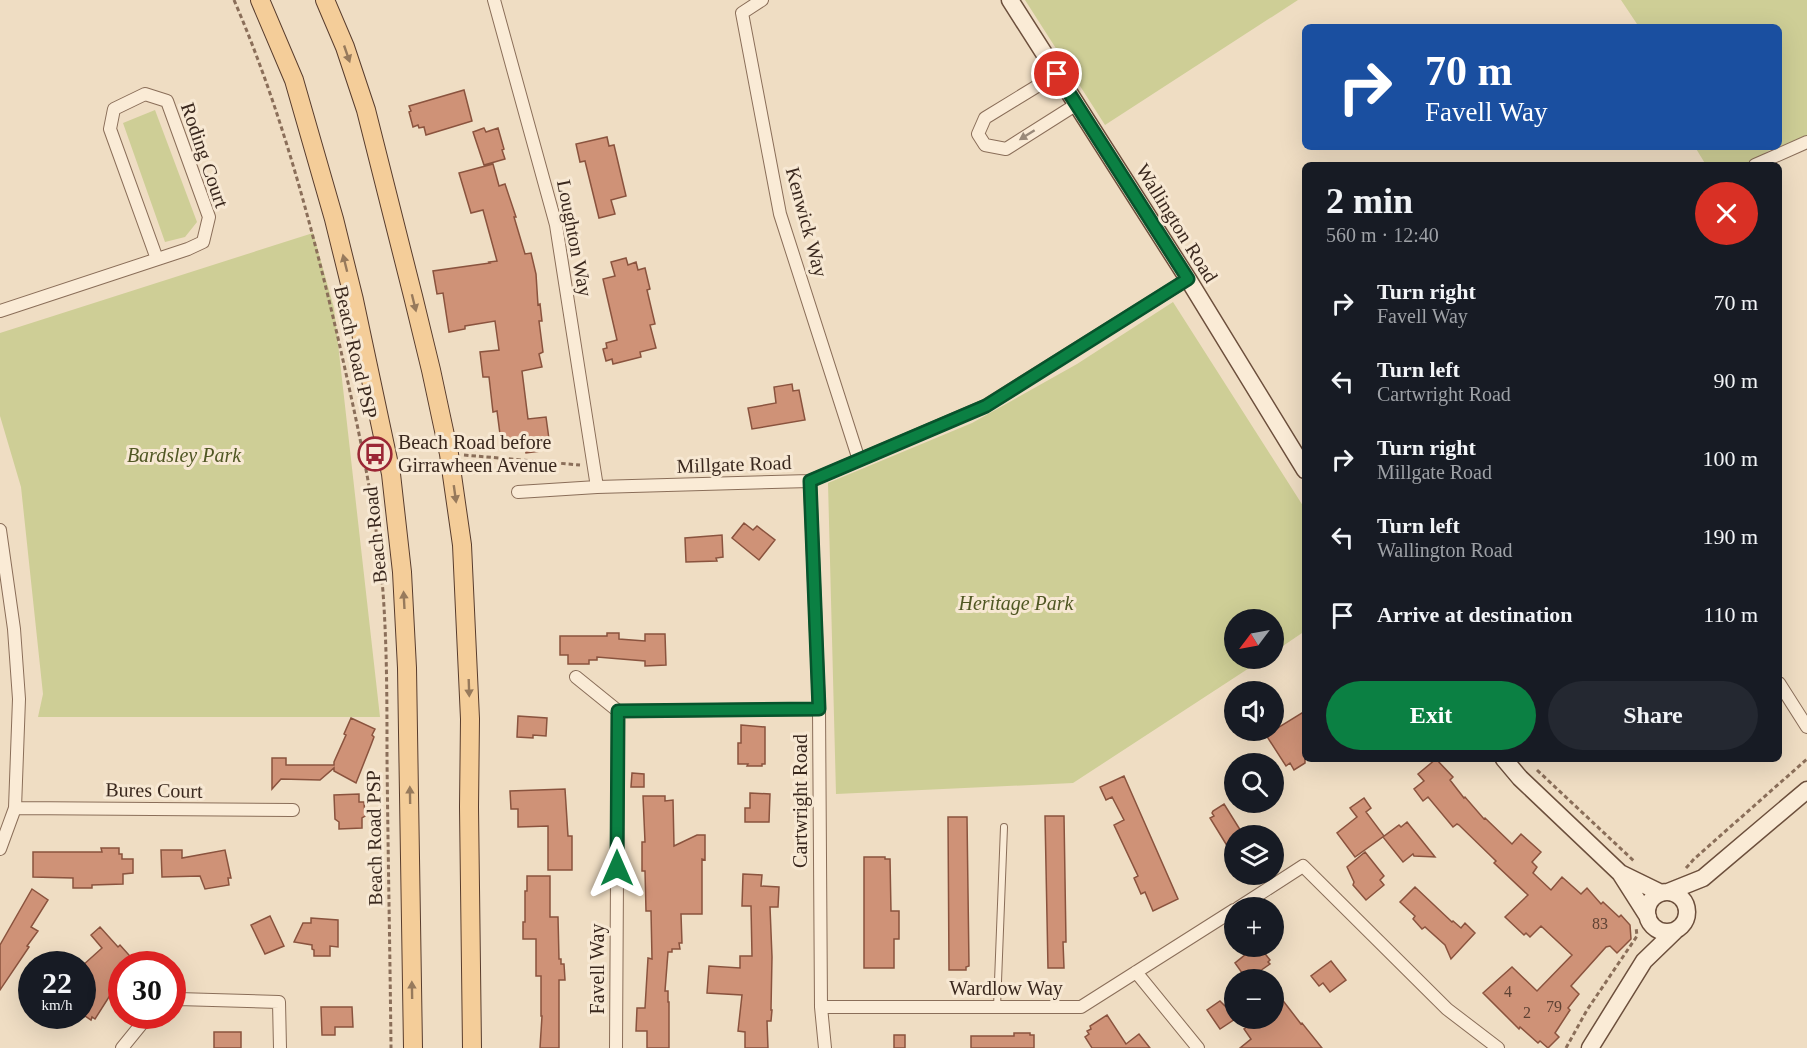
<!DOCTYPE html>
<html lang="en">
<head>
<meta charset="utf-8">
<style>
  :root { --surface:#171b24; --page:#242831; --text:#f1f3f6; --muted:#9ea1a6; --accent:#0b8043 }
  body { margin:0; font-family:"Times New Roman",serif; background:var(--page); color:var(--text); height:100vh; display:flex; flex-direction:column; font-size:22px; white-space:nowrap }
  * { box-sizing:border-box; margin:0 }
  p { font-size:20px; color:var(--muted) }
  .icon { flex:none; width:33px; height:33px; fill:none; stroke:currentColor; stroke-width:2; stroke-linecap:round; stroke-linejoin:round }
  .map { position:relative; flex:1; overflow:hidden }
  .panel { position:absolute; left:1302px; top:162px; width:480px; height:600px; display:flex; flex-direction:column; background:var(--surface); border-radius:9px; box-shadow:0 6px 24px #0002 }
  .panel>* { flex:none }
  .banner { position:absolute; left:1302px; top:24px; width:480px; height:126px; border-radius:9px; box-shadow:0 6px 24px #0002; background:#1a4fa0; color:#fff; overflow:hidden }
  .needle { width:39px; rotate:238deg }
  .fabs { position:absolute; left:1224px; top:609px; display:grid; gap:12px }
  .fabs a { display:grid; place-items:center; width:60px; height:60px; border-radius:50%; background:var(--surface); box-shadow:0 6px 24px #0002; font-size:30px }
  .speed { position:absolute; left:18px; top:951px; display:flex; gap:12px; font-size:30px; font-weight:700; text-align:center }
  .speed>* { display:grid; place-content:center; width:78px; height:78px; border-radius:50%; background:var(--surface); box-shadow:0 6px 24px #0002; line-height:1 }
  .speed small { font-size:15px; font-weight:400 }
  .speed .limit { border:9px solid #d22; background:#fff; color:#111 }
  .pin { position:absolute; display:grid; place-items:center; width:51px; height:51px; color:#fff; margin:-26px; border:3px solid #fff; border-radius:50%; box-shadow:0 2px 6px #0007 }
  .me { position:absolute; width:66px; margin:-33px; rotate:0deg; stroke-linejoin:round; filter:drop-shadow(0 0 4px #0008) }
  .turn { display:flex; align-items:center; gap:21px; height:126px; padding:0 24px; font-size:27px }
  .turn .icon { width:78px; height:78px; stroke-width:2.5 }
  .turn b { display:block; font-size:42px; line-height:51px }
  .round { display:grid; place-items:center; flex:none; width:63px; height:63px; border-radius:32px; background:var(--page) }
  .overview { display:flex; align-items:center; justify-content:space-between; height:102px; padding:0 24px }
  h1 { font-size:36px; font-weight:700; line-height:45px }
  .action { display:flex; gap:12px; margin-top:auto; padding:12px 24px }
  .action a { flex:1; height:69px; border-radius:36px; background:var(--accent); color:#fff; font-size:24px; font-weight:700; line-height:69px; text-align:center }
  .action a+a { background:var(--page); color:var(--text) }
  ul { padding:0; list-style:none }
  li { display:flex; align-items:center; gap:18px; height:78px; padding:0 24px }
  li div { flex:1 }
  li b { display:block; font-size:22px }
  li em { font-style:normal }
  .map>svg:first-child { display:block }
</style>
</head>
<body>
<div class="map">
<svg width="1807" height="1048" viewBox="0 0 1807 1048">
  <rect width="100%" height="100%" fill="#efddc3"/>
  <!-- green -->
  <path fill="#cece96" d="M1025,0H1298L1105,125Z
    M1621,0H1807V136L1779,147V27H1639Z
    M155,110L197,222L185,237L165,242L123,123Z
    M1695,147H1778L1770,150L1746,165H1706Z
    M313,233L334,308L380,717H38L43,694L21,487L0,416V333Z
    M1173,302L1305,509V631L1274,652V620H1234V658L1263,659L1073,783L836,794L828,483L972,423L1077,364Z"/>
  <!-- building -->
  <path fill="#cf9277" stroke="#8a533e" stroke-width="1.5" d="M464,90L472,121L426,135L424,127L419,128L418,125L413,127L409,112L411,111L409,106Z
    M484,128L486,132L498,128L504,149L502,150L505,159L484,165L473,132Z
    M607,137L609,146L614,145L626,196L611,200L615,214L599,218L585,161L580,162L576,144Z
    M493,164L499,186L505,184L516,217H514L525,254L531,253L536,274L538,305L540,304L542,321H539L543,352L539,354L542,367L522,371L528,419L546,417L549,439L539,440L540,451L526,453L524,442L509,444V441L501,442L497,411L493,412L489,377H483L480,352L499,350L495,321L465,326V329L449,332L443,293L437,294L433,271L490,263L489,262L497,261L483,210L471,213L459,173Z
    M626,258L628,265L636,262L638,270L645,268L650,289L647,290L655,324L650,325L656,348L640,352L641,357L613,364L612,359L606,361L603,349L607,348L606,343L617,340L603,279L615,276L611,262Z
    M792,384L793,391L799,390L805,420L752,429L748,408L776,403L774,387Z
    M744,523L753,530L757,526L775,540L759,560L732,538Z
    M722,535L723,557L716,558L717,561L686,562L685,538Z
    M607,633H619V639L645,641V634H665L666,665L645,666V661L597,657V660H589V664H568V655H560V636H607Z
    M1305,711V763L1294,770L1290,763L1286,766L1266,735Z
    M518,716L547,718L546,736L533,735V738L517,737Z
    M351,718L375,729L372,735L374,737L371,745L356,783L334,771V768L320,780L281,779L272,789V758H286V765H334V762L346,735L344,734Z
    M741,725L765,727V764H762V766H747L748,764H738V743H741Z
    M1436,759L1453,777L1450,780L1464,798L1465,797L1484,819L1485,818L1512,844L1521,834L1541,852L1532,862L1537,867L1533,873L1551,890L1562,877L1581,894L1587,888L1601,904L1603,902L1619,917L1621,915L1630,925L1631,939L1617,953L1610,946L1606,947L1571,986L1579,994L1568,1008L1570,1010L1555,1033L1559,1037L1548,1048L1540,1041L1538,1043L1520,1027L1519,1029L1483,993L1512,967L1537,991L1572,955L1541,926L1530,937L1526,933L1524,935L1505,917L1528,895L1494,863L1496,861L1459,825L1457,824L1453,827L1428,797L1423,801L1414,789L1424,781L1418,774Z
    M632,773L644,774V787H631Z
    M1124,776L1178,899L1153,911L1145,892L1141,894L1134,878L1138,876L1114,825L1124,820L1112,797L1106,800L1100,787Z
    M565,789L568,836H572V870H548V826L518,827V809H511L510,791Z
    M750,793L770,794L769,822H745V808H750Z
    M359,794V802H364L365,816L362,818V828L339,829V822L335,819L334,795Z
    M643,796H665V801L673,800L674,846L697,835H705V860L702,859V914H681L682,943H679L680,949H672V952H668L665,991H668V1002H669V1048H647V1031H636L637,1008H645L648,958L652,959L651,911H646L645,871H642V842H645Z
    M1364,798L1371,808L1366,812L1384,836L1355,857L1337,833L1357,817L1350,808Z
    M1224,804L1244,836H1234V857L1210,818L1214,816L1212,813L1213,811Z
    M1045,816H1064L1066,942H1063L1064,968H1048Z
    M948,817H967L969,966L966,967V970H949Z
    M1407,822L1435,857L1414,856L1413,854L1403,862L1383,837L1399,825L1401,827Z
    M101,848H119V854H122V859H133V873L123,874V884L92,885V888H73V878L33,877V852H102Z
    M161,850H182V858L225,850L231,878H228L229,885L205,889L200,876L162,877Z
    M1365,852L1384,876L1380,880L1384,885L1366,900L1353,885L1354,882L1347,867Z
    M864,857H885V859H890L891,911H899V939H894V968H864Z
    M743,874L762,875L761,886L779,887L778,907H770L772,957L771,1010H772L771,1021H767L768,1048H745V1032L738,1031L742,995L707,993L709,966L740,968V956H752L751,906H742Z
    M527,876H550V917H558L559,959H561V964H564L565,980H559V1048H540L542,1016H541V976H536V939H523V922H525V891H527Z
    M1415,887L1452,922L1453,921L1461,928L1465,923L1475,933L1451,959L1445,945L1425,927L1422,929L1413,919L1415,916L1400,902Z
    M32,889L48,900L31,927L38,931L27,946L29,947L0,990V945Z
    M270,916L284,946L265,954L251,925Z
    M311,918L338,920V947L330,946V956H314V950L312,949V945L294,942L303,923H311Z
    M100,927L118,947L120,945L137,964H122V998L114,989L95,1019L92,1017L91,1020L82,1014V966L102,948L91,935Z
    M1256,946H1259L1270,960L1268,962L1270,964L1247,980L1235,963Z
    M1331,961L1346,980L1330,992L1323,983L1319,986L1311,976Z
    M1274,989L1301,1024L1302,1023L1322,1048H1240L1251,1039L1244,1029L1259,1018H1274Z
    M1220,1001L1226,1007L1235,1019L1220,1029L1207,1010Z
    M321,1007H352L353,1027H335V1035H322Z
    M1107,1015L1126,1044L1139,1034L1150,1048H1092L1085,1037L1089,1034L1087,1031L1091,1029L1090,1026Z
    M214,1032H241V1048H214Z
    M1014,1033H1030V1035H1034V1048H971V1036H1014Z
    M894,1035H905V1048H894Z"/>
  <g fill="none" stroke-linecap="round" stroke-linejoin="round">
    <!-- lane casing -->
    <g stroke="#8a6e59" stroke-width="8">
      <path id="lane" d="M997,1007L1004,827"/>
    </g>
    <!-- street casing -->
    <g stroke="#8a6e59" stroke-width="14">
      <path id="street" d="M494,0L556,225L597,487
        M762,0L742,13L780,214L859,460
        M1057,74L985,118L978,134L985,145L1006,149L1077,104
        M1755,165L1807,142
        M0,311L188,249L203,242L209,217L167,101L145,94L114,109L110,129L157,259
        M810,481L819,709L821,1007L825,1048
        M518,492L597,487L810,481L985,406L1188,279
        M0,530L14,629L19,699L15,808L0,849
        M576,677L618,711
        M1779,683L1807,727
        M15,808L293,810
        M1238,908L1303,866L1447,1009L1498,1048
        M1136,972L1198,1048
        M172,1002L178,999L279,1002L280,1048
        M821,1007H1081L1234,910
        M122,1048L148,1016
        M616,1048L618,711L819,709"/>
    </g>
    <!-- secondary casing -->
    <g stroke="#6c4f3c" stroke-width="19">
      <path id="secondary" d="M1010,0L1188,279L1305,470
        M1504,759L1520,778L1620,873L1648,917
        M1620,873L1661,893
        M1647 912a20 20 0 1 1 40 0a20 20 0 1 1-40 0Z
        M1668,892L1703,878L1807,790
        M1590,1048L1644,961L1675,931"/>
    </g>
    <!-- primary casing -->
    <g stroke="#583c2d" stroke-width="20">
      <path id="primary" d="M260,0L294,80L334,219L354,300L391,474L402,572L407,668L413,1048
        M325,0L345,47L366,110L413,296L431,370L449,454L462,545L470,719L469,807L472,1048"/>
    </g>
    <!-- path -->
    <path stroke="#8a6e59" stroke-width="3" stroke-dasharray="4.5 3" stroke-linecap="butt" d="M234,0C281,109 311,223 338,338C357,422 376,506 383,592C387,647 387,702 387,758C388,855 390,951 391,1048
      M464,455L580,465
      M1537,770L1635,862
      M1686,868L1694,859L1807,759
      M1566,1048L1587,1010L1637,936L1636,927"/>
    <!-- lane -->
    <use href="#lane" stroke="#faebd6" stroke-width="6"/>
    <!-- street -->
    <use href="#street" stroke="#faebd6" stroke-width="12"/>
    <!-- secondary -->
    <use href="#secondary" stroke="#faebd6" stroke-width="16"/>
    <!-- primary -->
    <use href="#primary" stroke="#f4cd99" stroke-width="18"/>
  </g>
  <!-- one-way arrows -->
  <defs><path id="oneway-solid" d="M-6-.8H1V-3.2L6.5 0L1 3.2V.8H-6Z" transform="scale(1.5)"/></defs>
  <g fill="#977a5c">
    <use href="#oneway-solid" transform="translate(347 54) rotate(71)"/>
    <use href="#oneway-solid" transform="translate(345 263) rotate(-104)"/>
    <use href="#oneway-solid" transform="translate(414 303) rotate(76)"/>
    <use href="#oneway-solid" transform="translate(455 494) rotate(82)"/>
    <use href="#oneway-solid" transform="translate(404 600) rotate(-93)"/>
    <use href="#oneway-solid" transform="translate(469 688) rotate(88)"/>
    <use href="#oneway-solid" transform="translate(410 795) rotate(-91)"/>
    <use href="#oneway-solid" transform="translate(412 990) rotate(-91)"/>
  </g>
  <use fill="#9a8a7a" href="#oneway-solid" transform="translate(1027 135) rotate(148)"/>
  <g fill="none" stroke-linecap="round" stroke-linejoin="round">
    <!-- route casing -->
    <g stroke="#07532c" stroke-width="15">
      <path id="route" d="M617,868L618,711L819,709L810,481L986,406L1188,279L1057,74"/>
    </g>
    <!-- route -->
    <use href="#route" stroke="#0b8043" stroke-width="10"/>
  </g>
  <!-- icons -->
  <defs>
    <g id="bus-ring" transform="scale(1.725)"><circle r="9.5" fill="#f7e8d3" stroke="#9b2735" stroke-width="1.5"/><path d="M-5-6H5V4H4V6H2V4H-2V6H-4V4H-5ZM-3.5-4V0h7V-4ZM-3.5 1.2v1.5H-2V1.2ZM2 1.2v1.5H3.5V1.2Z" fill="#9b2735"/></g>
  </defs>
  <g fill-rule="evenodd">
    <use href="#bus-ring" x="375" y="454"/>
  </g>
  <g text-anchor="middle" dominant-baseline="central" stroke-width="6" stroke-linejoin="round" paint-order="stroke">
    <!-- number labels -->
    <g font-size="16" fill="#5f4234">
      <text x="1600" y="923">83</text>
      <text x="1508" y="991">4</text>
      <text x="1554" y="1006">79</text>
      <text x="1527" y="1012">2</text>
    </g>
    <!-- street labels -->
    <g font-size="20" fill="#3a281e" stroke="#f7e8d3">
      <text transform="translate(205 155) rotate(71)">Roding Court</text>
      <text transform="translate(807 222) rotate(75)">Kenwick Way</text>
      <text transform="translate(1177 223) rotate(58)">Wallington Road</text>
      <text transform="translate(575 238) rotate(79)">Loughton Way</text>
      <text transform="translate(356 352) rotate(77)">Beach Road PSP</text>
      <text transform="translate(734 464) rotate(-2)">Millgate Road</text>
      <text transform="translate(375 535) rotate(-96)">Beach Road</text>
      <text transform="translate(154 790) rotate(1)">Bures Court</text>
      <text transform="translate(800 801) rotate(-90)">Cartwright Road</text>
      <text transform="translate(374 838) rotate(-91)">Beach Road PSP</text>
      <text transform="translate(597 969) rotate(-90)">Favell Way</text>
      <text x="1006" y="988">Wardlow Way</text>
    </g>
    <!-- poi labels -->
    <g font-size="20" fill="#3a281e" stroke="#f7e8d3" text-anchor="start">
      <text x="398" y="442">Beach Road before<tspan x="398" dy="23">Girrawheen Avenue</tspan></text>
    </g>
    <!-- park labels -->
    <g font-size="20" font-style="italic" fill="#505723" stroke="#f7e8d3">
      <text x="184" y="455">Bardsley Park</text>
      <text x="1016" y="603">Heritage Park</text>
    </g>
  </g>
</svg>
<div class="fabs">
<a><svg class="needle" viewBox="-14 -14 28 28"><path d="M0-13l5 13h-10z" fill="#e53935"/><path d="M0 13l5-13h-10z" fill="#9ea1a6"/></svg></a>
<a><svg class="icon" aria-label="sound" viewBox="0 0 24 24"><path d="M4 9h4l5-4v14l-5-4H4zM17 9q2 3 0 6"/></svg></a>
<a><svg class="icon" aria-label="search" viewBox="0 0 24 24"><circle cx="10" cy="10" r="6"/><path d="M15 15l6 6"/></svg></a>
<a><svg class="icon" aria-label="layers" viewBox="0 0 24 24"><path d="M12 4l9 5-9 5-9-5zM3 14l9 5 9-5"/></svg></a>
<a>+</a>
<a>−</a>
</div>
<div class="speed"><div>22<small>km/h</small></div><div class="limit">30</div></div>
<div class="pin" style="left:1057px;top:74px;background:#d93025"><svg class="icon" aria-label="arrive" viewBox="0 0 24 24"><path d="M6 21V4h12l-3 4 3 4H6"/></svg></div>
<svg class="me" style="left:617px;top:868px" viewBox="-20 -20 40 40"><path d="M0-17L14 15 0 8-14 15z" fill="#0b8043" stroke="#fff" stroke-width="4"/></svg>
<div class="banner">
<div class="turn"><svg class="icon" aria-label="right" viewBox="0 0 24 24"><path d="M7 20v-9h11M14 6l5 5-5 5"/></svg><div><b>70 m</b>Favell Way</div></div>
</div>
<section class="panel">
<div class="overview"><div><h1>2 min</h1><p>560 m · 12:40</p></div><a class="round" style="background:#d93025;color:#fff"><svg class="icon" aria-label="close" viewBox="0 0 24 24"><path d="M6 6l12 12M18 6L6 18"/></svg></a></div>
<ul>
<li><svg class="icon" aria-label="right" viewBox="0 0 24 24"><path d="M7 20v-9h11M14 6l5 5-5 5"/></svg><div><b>Turn right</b><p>Favell Way</p></div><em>70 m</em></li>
<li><svg class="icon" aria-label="left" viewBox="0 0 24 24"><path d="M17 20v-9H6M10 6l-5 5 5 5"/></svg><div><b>Turn left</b><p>Cartwright Road</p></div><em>90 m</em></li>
<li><svg class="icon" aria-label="right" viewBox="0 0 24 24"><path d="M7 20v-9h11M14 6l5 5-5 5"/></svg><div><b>Turn right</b><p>Millgate Road</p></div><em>100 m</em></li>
<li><svg class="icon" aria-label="left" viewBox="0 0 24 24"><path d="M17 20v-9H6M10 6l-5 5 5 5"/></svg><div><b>Turn left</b><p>Wallington Road</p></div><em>190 m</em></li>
<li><svg class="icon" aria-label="arrive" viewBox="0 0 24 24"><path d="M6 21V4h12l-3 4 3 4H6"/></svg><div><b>Arrive at destination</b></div><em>110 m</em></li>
</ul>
<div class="action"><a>Exit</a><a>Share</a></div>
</section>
</div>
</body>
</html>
